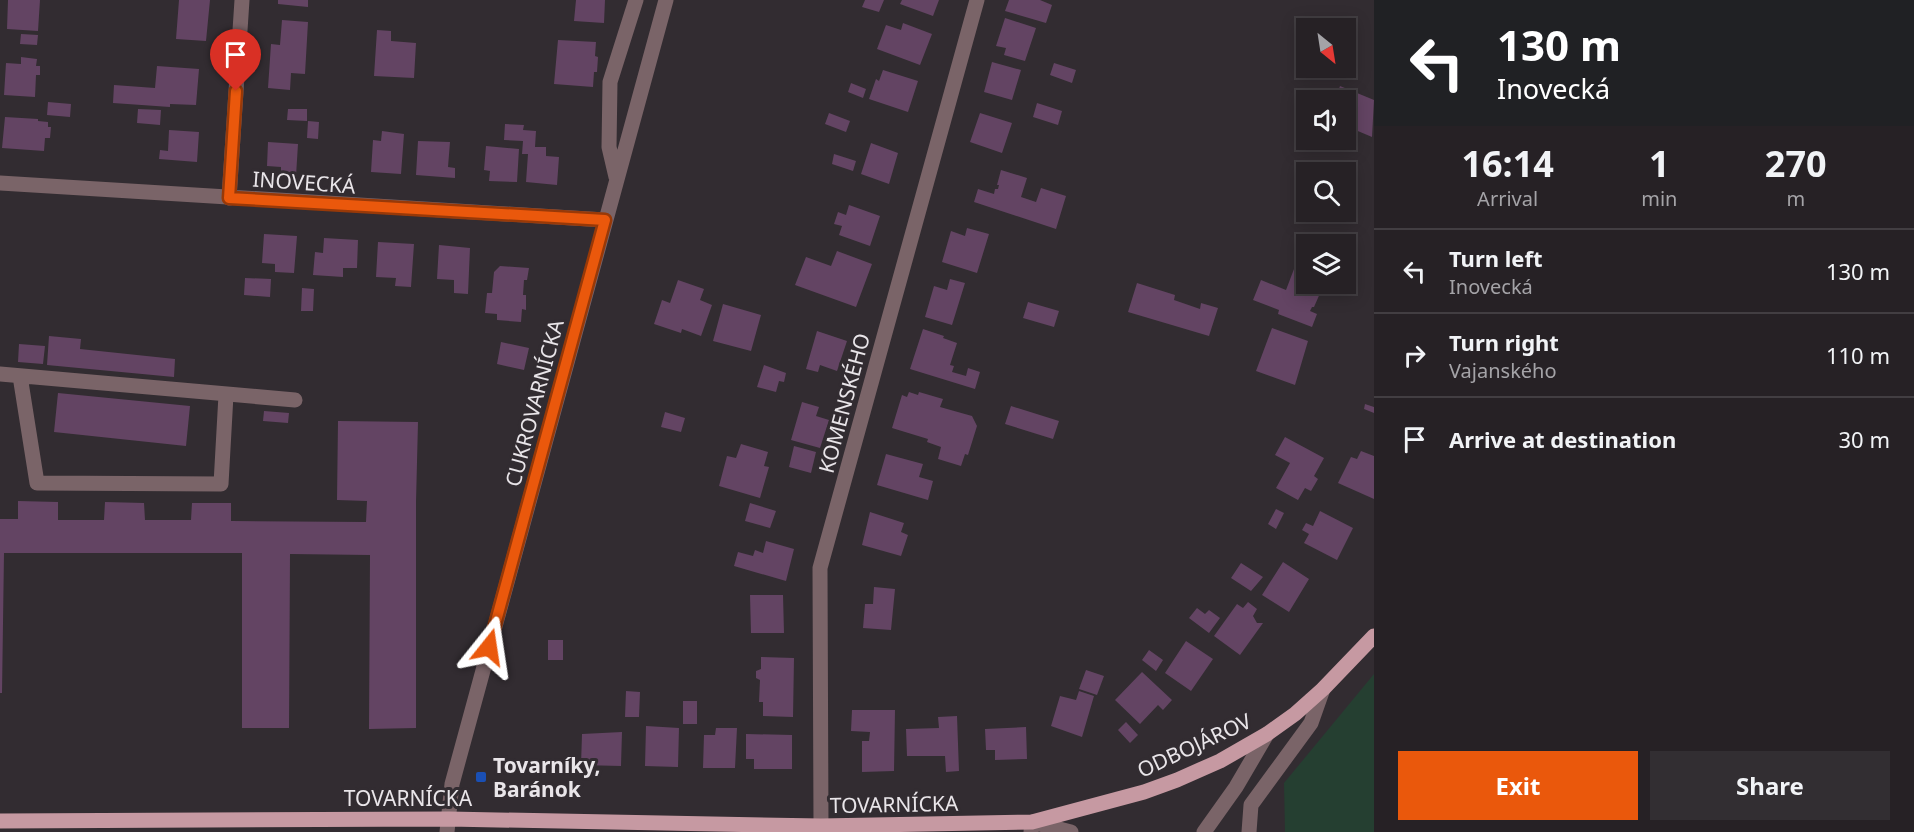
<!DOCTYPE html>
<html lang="en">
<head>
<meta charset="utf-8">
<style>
  :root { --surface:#262125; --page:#322e32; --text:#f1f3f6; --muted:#a4a3a7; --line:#423e42; --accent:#ea580c }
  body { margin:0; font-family:"Noto Sans",sans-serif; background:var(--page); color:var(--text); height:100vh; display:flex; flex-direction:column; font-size:22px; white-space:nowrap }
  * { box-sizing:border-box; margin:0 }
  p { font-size:20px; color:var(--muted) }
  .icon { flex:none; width:33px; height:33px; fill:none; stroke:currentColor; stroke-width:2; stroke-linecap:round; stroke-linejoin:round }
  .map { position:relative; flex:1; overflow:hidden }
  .panel { display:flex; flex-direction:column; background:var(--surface); width:540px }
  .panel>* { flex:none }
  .hud { background:#202124; color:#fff; overflow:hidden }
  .needle { width:39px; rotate:150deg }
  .fabs { position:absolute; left:1296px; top:18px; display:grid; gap:12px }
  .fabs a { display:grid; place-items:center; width:60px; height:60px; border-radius:0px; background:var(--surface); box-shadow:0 3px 15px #0003,0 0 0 2px var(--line); font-size:30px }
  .pin { position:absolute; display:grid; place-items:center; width:51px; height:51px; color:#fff; margin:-62px -26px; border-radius:50% 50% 50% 0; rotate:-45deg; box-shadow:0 0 6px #0007 }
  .pin .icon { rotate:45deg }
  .me { position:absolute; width:66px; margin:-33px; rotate:15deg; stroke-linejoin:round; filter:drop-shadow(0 0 4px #0008) }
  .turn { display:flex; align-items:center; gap:21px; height:126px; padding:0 24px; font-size:27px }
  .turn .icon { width:78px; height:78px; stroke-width:2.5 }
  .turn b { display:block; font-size:42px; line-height:51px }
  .eta { display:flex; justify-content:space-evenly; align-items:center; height:102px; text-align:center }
  .eta b { font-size:36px; font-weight:700; line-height:42px }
  .button { display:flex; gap:12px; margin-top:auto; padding:12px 24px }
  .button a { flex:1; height:69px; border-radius:0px; background:var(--accent); color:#fff; font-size:24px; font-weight:700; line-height:69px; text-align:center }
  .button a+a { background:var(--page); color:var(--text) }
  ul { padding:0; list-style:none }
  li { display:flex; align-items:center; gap:18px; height:84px; padding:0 24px; border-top:2px solid var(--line) }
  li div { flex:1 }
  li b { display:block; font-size:22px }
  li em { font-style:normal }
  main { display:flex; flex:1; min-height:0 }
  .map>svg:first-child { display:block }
</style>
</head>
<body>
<main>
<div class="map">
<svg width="1374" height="832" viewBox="0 0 1374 832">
  <rect width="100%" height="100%" fill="#322c31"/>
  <!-- green -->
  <path fill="#253f31" d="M1374,674V832H1285L1284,783Z"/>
  <!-- building -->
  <path fill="#634463" d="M8,0H40L38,31L7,29Z
    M179,0H210L206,41L176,39Z
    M278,0H308V7L278,4Z
    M576,0H605L604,23L574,21Z
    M865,0H884L879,12L862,7Z
    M902,0H939L933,16L900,4Z
    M1009,0H1040L1052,5L1046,23L1005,11Z
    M1005,18L1036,28L1025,61L1004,55L1006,48L996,46Z
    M282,20L308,22L305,74L291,73L290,90L268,88L271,44L280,45Z
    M903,23L932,34L920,65L877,49L886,25L901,30Z
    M377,30L391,31V41L416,43L414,78L374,76Z
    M21,34L38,35L37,45L20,44Z
    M558,40L596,42L595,56L598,57L597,72H594L593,87L554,84Z
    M21,57L37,59L36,66H40V75H36L35,97L4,95L6,63L21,64Z
    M992,62L1021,70L1012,100L984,92Z
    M1054,63L1076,70L1072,83L1050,75Z
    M157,66L199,69L196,105L170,104V107L113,103L114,85L155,88Z
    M883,70L918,81L908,112L869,99L876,79L879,81Z
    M851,83L866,89L863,98L848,92Z
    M1340,86L1374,100L1372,137L1346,126V100H1335Z
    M48,102L71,104L70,117L47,115Z
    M1037,103L1062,111L1058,125L1033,117Z
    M138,109L161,110L160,125L137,123Z
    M288,109H307V121L287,120Z
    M829,113L850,121L846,132L825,124Z
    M980,113L1012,123L1002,153L970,142Z
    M5,117L38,119V121L48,122V127H51L50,138H45L44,151L2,148Z
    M308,121L319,122L318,139L307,138Z
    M505,124L524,125L523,130L536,131L535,147H546V156L559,157L557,185L526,182L528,154H522L523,141L504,140Z
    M169,130L199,132L197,162L159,159L160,150L168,151Z
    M382,131L404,134L401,174L371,172L373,140L381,141Z
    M418,141L450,142L448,167L455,168V178L416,175Z
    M268,142L298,144L296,176L281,174V167L267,166Z
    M871,143L898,153L889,184L861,174Z
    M486,146L519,149L517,182L489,181L490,171L484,170Z
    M834,154L856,161L853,171L832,164Z
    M1001,170L1027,178L1021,197L1036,202L1041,188L1066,196L1056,229L974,202L978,189L994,194L995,189H998L999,185H997Z
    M849,205L880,216L870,246L839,235L842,226L834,224L838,212L846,215Z
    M967,228L989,234L977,273L942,262L951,231L965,236Z
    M264,234L297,236L294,273L275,272V264L262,263Z
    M324,238L358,240L357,268H343V277L313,275L315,252L323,253Z
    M378,242L414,244L411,287L395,286L396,278L376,277Z
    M439,245L470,248L468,294L454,293V280L437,279Z
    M837,251L872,264L856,307L795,285L806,257L831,266Z
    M500,266L529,268L527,280H524L523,295H526V310L522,309L521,322L497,320V314L485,313L487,293H492L494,272Z
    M1294,269L1306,274V284H1329L1326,292L1321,291L1314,307H1312L1310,311L1317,314L1312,327L1278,314L1279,310L1253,300L1261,280L1286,290Z
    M245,278L271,279L270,297L244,295Z
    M950,279L965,283L952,325L925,317L934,286L947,290Z
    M678,280L704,289L700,300L712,305L701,336L682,329L681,333L654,324L662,300L670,303Z
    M1137,283L1175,295L1174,300L1200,309L1201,303L1218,308L1209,336L1128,312Z
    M302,288L314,289L313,311H301Z
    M1028,302L1059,311L1054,327L1023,318Z
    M723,304L761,315L751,351L713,341Z
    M1272,328L1308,341L1295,385L1256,371Z
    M923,329L944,336L943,338L957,343L950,365L954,366L952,372L966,376L968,368L980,372L975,389L910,369Z
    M817,331L847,341L837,371L820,365L818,372L806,369Z
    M49,336L81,339L80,349L175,359L174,377L47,365Z
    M501,342L529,348L524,370L497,364Z
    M19,344L45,346L43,364L18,362Z
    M764,365L786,373L784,382L779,381L776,392L757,387Z
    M909,392L918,395L919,392L943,399L940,407L972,416L977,426L968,455L965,454L961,466L938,459L941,447L927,442L928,439L892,428L902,395L907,397Z
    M58,393L190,406L186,446L54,432Z
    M802,402L819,407L816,416L829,420L820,448L791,440Z
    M1365,404L1374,407V413L1364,409Z
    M1011,406L1059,421L1053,439L1005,424Z
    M264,411L289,413L288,423L263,421Z
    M665,412L685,418L681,432L661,427Z
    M338,421L418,422L416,502V728L369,729L370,555L290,554L289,728H242V553H4L2,693H0V519H18V501L58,502V520H104L105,502L144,503L145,520H191L192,503H231V521L366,522L367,501L337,500Z
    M1285,437L1324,458L1314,476L1318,479L1311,491L1305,488L1298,500L1276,488L1290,463L1275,455Z
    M741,444L768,452L764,466L769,467L760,498L719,486L727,456L736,458Z
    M794,446L816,452L811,473L789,467Z
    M1361,451L1374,456V499L1338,483L1351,457L1357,459Z
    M886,454L923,464L919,477L933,481L928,500L877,485Z
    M750,503L776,511L770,528L745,521Z
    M1276,509L1284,513L1276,529L1268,524Z
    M1320,511L1353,528L1337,560L1304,543L1309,534L1302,530L1306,523L1313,526Z
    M870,512L904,523L901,532L908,535L901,556L862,545Z
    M766,541L794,549L786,581L734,566L738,552L753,556L755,550L763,553Z
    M1283,562L1309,579L1289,612L1262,595Z
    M1241,563L1263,577L1251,591L1231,578Z
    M874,587L895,589L891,630L863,628L865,604H873Z
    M750,595H783L784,633H751Z
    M1248,602L1257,609L1253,616L1257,623H1263L1240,655L1214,636L1237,604L1243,608Z
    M1197,608L1205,614L1209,610L1220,618L1209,633L1189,618Z
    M548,640H563V660H548Z
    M1186,641L1213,659L1191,691L1165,673Z
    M1149,650L1163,660L1156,671L1142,660Z
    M761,657L794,658L793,717L763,716V702H759L760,680L756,678V671L761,669Z
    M1086,670L1104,676L1097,695L1079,689Z
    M1142,672L1172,700L1163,710L1158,705L1140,724L1115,700Z
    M626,691L640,692L639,717H625Z
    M1079,691L1094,696L1082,737L1051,726L1060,696L1076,700Z
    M683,701H697V724H683Z
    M852,710H895L894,771L862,772V741H869L870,732L851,731Z
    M957,716L959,771L946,772L945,756H907L906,729L939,728L938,717Z
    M1126,722L1138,735L1130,743L1118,730Z
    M646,726L679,728L678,767L645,766Z
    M1026,727L1027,759L995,760V750H986L985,729Z
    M716,728H737L735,768H703L704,735H715Z
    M622,732L621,766L581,765L582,734Z
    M746,734L792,735V769H754V759H746Z"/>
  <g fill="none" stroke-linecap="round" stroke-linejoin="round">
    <!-- minor -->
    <path stroke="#7a6468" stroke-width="15" d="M616,177L609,147L610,82L636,0
      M0,183L605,220
      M229,198L242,0
      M0,374L295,400
      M20,376L37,483L221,484L226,395
      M821,826L820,568L977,0
      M447,832L452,784L666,0
      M1031,832L1032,822L1071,832
      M1204,832L1236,787L1267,734
      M1249,832L1251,805L1311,723L1323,689"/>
    <!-- major -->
    <path stroke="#c699a2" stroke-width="15" d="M0,821L449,819L821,826L1032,822L1144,792L1177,780L1220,761L1267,734L1295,714L1323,689L1374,636"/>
  </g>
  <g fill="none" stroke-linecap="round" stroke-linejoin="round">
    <!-- route casing -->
    <g stroke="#983908" stroke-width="15">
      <path id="route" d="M236,91L229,198L605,220L489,647"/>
    </g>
    <!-- route -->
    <use href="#route" stroke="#ea580c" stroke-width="10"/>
  </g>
  <!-- markers -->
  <rect fill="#1a4fb4" stroke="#322c31" stroke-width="2" x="475" y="771" width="12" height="12" rx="3"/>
  <g text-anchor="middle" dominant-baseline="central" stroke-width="6" stroke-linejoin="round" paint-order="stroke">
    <!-- street labels -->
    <g font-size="21" fill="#e9e5e9" stroke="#322c31">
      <text transform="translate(304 182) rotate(4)">INOVECKÁ</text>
      <text transform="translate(534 403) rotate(-75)">CUKROVARNÍCKA</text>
      <text transform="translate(844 403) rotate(-75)">KOMENSKÉHO</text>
      <text transform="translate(1194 745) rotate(-25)">ODBOJÁROV</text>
      <text x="408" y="798">TOVARNÍCKA</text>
      <text transform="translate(894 804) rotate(-1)">TOVARNÍCKA</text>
    </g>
    <!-- poi labels -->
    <g font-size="21" font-weight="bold" fill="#e9e5e9" stroke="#322c31" text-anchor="start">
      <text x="493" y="765">Tovarníky,<tspan x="493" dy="24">Baránok</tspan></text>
    </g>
  </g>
</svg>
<div class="fabs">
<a><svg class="needle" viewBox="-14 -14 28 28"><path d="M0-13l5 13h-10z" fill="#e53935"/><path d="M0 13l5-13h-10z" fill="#a4a3a7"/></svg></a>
<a><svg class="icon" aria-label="sound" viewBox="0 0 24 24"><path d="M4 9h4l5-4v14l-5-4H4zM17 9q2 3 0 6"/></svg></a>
<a><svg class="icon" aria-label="search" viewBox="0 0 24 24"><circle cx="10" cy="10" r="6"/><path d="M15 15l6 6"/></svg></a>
<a><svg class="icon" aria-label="layers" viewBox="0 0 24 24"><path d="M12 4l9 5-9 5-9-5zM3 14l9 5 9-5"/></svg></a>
</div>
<div class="pin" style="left:236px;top:91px;background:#d93025"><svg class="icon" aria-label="arrive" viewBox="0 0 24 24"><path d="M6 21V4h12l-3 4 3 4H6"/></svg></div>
<svg class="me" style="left:489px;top:647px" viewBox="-20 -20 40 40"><path d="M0-17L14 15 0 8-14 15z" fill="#ea580c" stroke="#fff" stroke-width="4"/></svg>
</div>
<section class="panel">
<div class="hud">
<div class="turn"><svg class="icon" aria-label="left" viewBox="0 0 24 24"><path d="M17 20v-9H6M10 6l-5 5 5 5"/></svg><div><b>130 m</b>Inovecká</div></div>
</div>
<div class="eta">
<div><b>16:14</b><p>Arrival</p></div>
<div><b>1</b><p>min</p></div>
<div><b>270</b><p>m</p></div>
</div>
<ul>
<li><svg class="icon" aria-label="left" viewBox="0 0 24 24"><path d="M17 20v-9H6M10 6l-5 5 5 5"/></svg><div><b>Turn left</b><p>Inovecká</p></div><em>130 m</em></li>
<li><svg class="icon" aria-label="right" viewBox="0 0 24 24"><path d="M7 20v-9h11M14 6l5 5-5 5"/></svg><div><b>Turn right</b><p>Vajanského</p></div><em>110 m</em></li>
<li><svg class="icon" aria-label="arrive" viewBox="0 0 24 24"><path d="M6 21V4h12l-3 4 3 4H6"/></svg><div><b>Arrive at destination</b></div><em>30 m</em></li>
</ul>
<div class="button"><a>Exit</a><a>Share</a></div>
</section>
</main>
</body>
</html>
